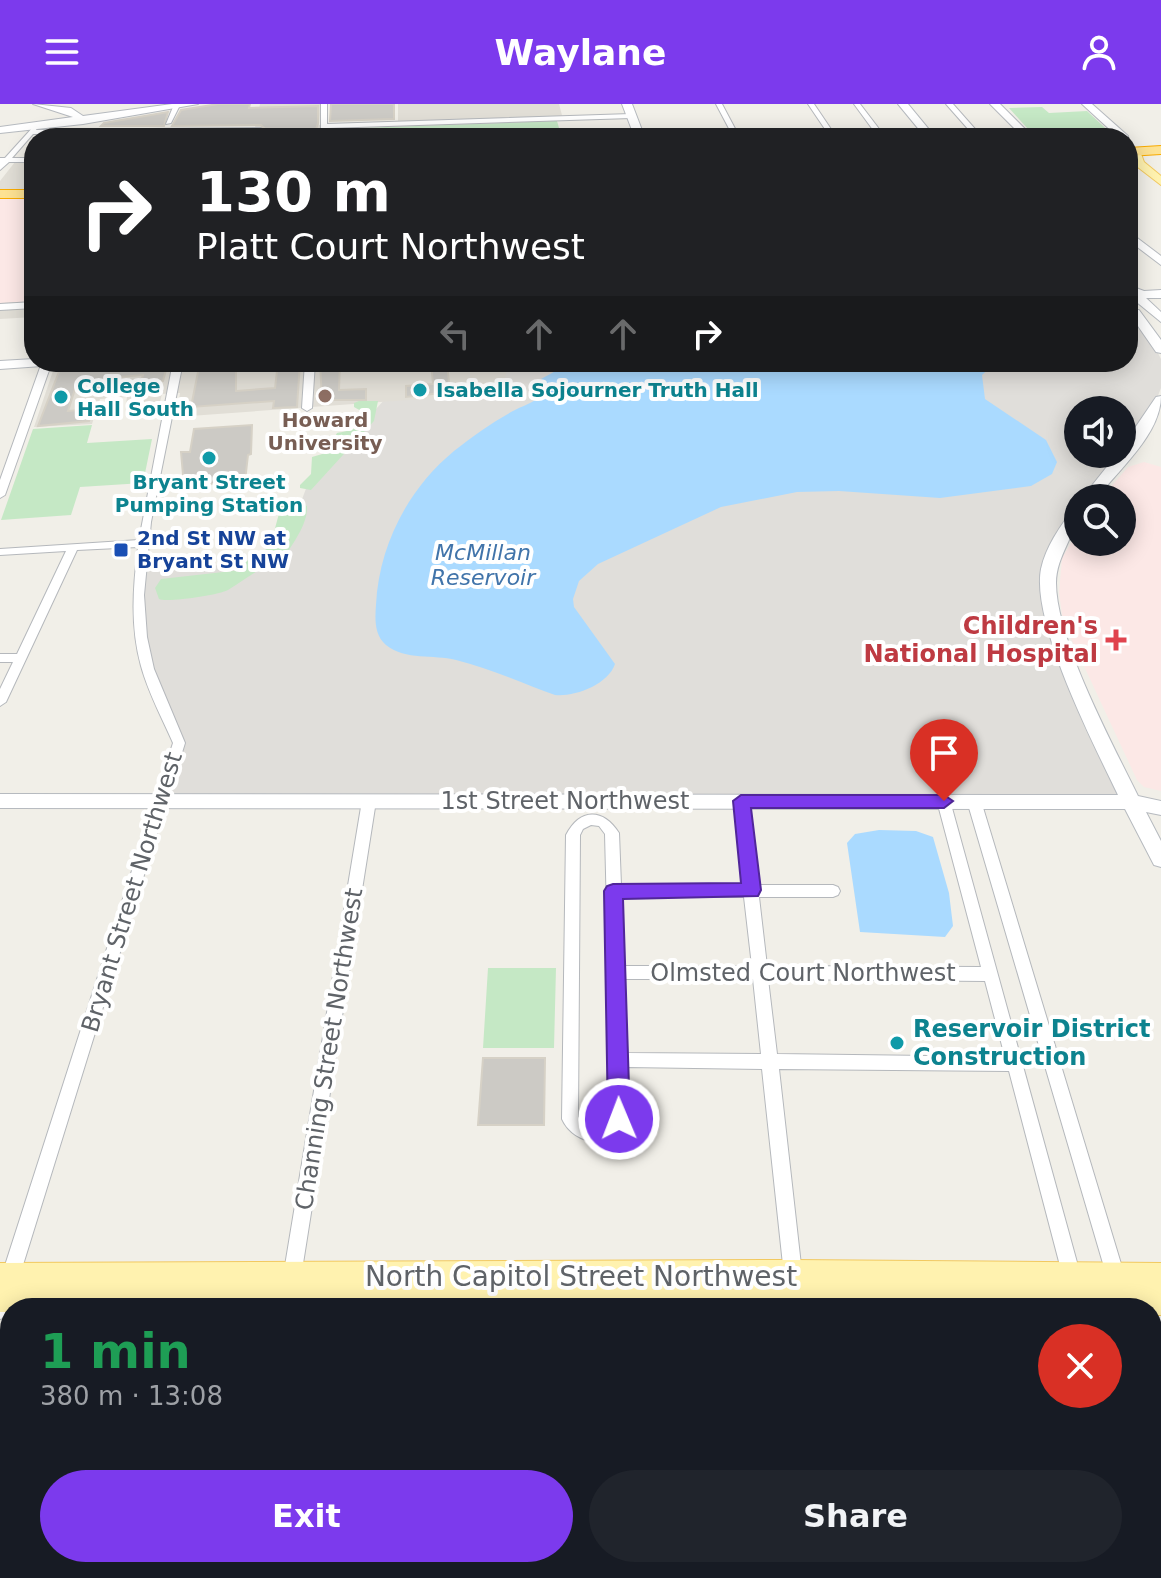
<!DOCTYPE html>
<html lang="en">
<head>
<meta charset="utf-8">
<style>
  :root { --surface:#171b24; --page:#20242c; --text:#f1f3f6; --muted:#9ea1a6; --accent:#7c3aed }
  body { margin:0; font-family:"DejaVu Sans",sans-serif; background:var(--page); color:var(--text); height:100vh; display:flex; flex-direction:column; font-size:30px; white-space:nowrap }
  * { box-sizing:border-box; margin:0 }
  p { font-size:26px; color:var(--muted) }
  .icon { flex:none; width:44px; height:44px; fill:none; stroke:currentColor; stroke-width:2; stroke-linecap:round; stroke-linejoin:round }
  .map { position:relative; flex:1; overflow:hidden }
  .panel { position:absolute; left:0px; top:1194px; width:1162px; height:280px; display:flex; flex-direction:column; background:var(--surface); border-radius:32px 32px 0 0; box-shadow:0 4px 20px #0003 }
  .panel>* { flex:none }
  .guide { position:absolute; left:24px; top:24px; width:1114px; height:244px; border-radius:32px; box-shadow:0 4px 20px #0003; background:#202124; color:#fff; overflow:hidden }
  .fabs { position:absolute; left:1064px; top:292px; display:grid; gap:16px }
  .fabs a { display:grid; place-items:center; width:72px; height:72px; border-radius:50%; background:var(--surface); box-shadow:0 4px 20px #0003; font-size:40px }
  .pin { position:absolute; display:grid; place-items:center; width:68px; height:68px; color:#fff; margin:-82px -34px; border-radius:50% 50% 50% 0; rotate:-45deg; box-shadow:0 0 8px #0007 }
  .pin .icon { rotate:45deg }
  .me { position:absolute; width:88px; margin:-44px; rotate:359deg; stroke-linejoin:round; filter:drop-shadow(0 0 6px #0008) }
  .turn { display:flex; align-items:center; gap:28px; height:168px; padding:0 40px; font-size:36px }
  .turn .icon { width:104px; height:104px; stroke-width:2.5 }
  .turn b { display:block; font-size:56px; line-height:68px }
  .lanes { display:flex; align-items:center; height:76px; padding:0 40px; background:#0003; justify-content:center; gap:40px; direction:ltr }
  .lanes .off { opacity:.35 }
  .round { display:grid; place-items:center; flex:none; width:84px; height:84px; border-radius:42px; background:var(--page) }
  .overview { display:flex; align-items:center; justify-content:space-between; height:136px; padding:0 40px }
  h1 { font-size:48px; font-weight:800; line-height:60px; color:#1e9e55 }
  .cta { display:flex; gap:16px; margin-top:auto; padding:16px 40px }
  .cta a { flex:1; height:92px; border-radius:48px; background:var(--accent); color:#fff; font-size:32px; font-weight:800; line-height:92px; text-align:center }
  .cta a+a { background:var(--page); color:var(--text) }
  header { display:flex; justify-content:space-between; align-items:center; height:104px; padding:0 40px; background:var(--accent); color:#fff; font-size:36px; font-weight:800 }
  .map>svg:first-child { display:block }
</style>
</head>
<body>
<header><svg class="icon" aria-label="menu" viewBox="0 0 24 24"><path d="M4 6h16M4 12h16M4 18h16"/></svg>Waylane<svg class="icon" aria-label="person" viewBox="0 0 24 24"><circle cx="12" cy="8" r="4"/><path d="M4 21q1-7 8-7t8 7"/></svg></header>
<div class="map">
<svg width="1161" height="1474" viewBox="0 0 1161 1474">
  <rect width="100%" height="100%" fill="#f1efe8"/>
  <!-- industrial -->
  <path fill="#e0deda" fill-rule="evenodd" d="M1128,206L1148,230L1161,255V284L1145,324L1090,394H1078V409L1067,423L1050,464L1056,524L1130,698L162,696L178,643L141,533L139,468L147,463L230,461L273,451L292,422L307,382L385,295L454,258H1128ZM1078,306H1122V350H1078Z"/>
  <!-- education -->
  <path fill="#e1ded6" d="M260,0H321L319,21L398,18V0H559L563,15L319,24L317,34H161L165,30L254,28Z
    M15,58H34V213L0,215V77Z
    M56,258H505L507,266L504,279L490,290L176,313L180,289L162,290L160,298L126,300L127,293L100,295L92,320L34,323Z"/>
  <!-- medical -->
  <path fill="#fce8e6" d="M34,94V197L0,199V95Z
    M1144,358L1161,363V687L1144,683L1137,676L1063,517L1059,489L1062,454L1078,427V438H1122V394H1101L1128,363Z"/>
  <!-- green -->
  <path fill="#c5e8c5" d="M1042,3L1049,9L1087,7L1116,34H1036L1009,4Z
    M557,17L562,34H328L329,25Z
    M359,297H378L374,317L311,386L300,384V381L311,370L312,353L329,348L335,339L333,336L337,329C349,327 366,324 363,308L354,303V299Z
    M92,321L87,339L152,335L143,379L80,383L71,411L1,416L33,325Z
    M303,400L307,402C308,420 293,439 284,454C258,464 251,472 228,486C219,491 166,499 159,495L155,484L161,475L241,466L245,458L270,443L281,402Z
    M488,864H556L554,944H483Z
    M137,1464H857L871,1474H115Z"/>
  <!-- water -->
  <path fill="#aadaff" d="M572,258H996L982,271L985,295L1046,336L1057,358L1052,370L1031,382L940,394L839,387L797,388L721,403L598,460L579,477L573,495L574,503L615,560C608,581 574,593 555,591C522,579 489,564 456,556C433,550 406,557 386,541C374,531 375,514 376,501C379,441 408,385 454,347C473,332 494,317 515,306C527,300 538,297 546,286L541,275Z
    M879,726L916,727L933,733L949,789L953,822L945,833L860,828L847,739L855,730Z"/>
  <!-- building -->
  <path fill="#cccac5" stroke="#d6d1c6" stroke-width="2" d="M218,0H250L249,4L318,2V19L314,32L272,34H257L267,27L261,21L172,22L181,6Z
    M331,0H394V15L330,17Z
    M168,8L164,22H101L104,19Z
    M200,258H260V265L236,267V287L275,284L278,258H300L297,303L273,304L274,297L191,303Z
    M320,258H340L339,286L366,285V296H322Z
    M431,258H447L450,288L406,293V282L433,280Z
    M168,259L163,277L141,278L143,271L106,274L105,280L76,282L68,307L93,305L89,317L38,322L60,265Z
    M252,321L251,350L248,351L245,377L184,382L181,348H190L194,325Z
    M483,954H545L544,1021H478Z"/>
  <g fill="none" stroke-linecap="round" stroke-linejoin="round">
    <!-- street casing -->
    <g stroke="#b5b8bc" stroke-width="2">
      <path id="street" d="M321,0H327V20L631,10L634,12L631,14L327,24V34H321Z
        M716,0H722L740,34H734Z
        M808,0H814L837,34H831Z
        M854,0H860L886,34H879Z
        M946,0H953L983,34H976Z
        M176,1L179,3L171,19L166,20L173,3Z
        M34,22L37,24L36,26L261,24L264,26L261,28L33,30L12,54H34V58H9L0,66V54H5Z
        M34,198V204L0,206V200Z
        M42,258H52L5,391L0,394V376Z
        M173,258H183L151,418L144,491L147,533L154,565L185,639L9,1206L7,1213L0,1215V1177L173,639C162,614 148,588 141,562C130,522 133,483 138,443L77,446L6,598L0,602V585L13,558H0V550H17L66,447L0,451V445L139,436Z
        M305,258H315L312,304L307,307L302,304Z
        M369,692L376,697L296,1204H278L362,697Z
        M741,692L748,697L757,781H833L838,783L840,787L838,791L833,793H759L767,862L981,863L937,697L939,693H949L1081,1173L1079,1180L1072,1182L1065,1180L1063,1173L1009,967L779,965L802,1170L800,1177L793,1179L786,1177L784,1170L762,965L627,963C627,979 632,1000 627,1016C617,1048 574,1042 562,1015L566,731C580,704 603,704 619,729L621,781H743L734,697ZM591,721L599,722L605,730L612,1006L611,1013L601,1022L589,1021L578,1013L580,731L583,725ZM621,793H744L752,862H623ZM624,875H753L761,950L626,949ZM768,875L985,877L1005,953L777,950Z
        M974,692L981,697L1125,1173L1123,1180L1116,1182L1109,1180L1107,1173L967,697Z
        M891,1464H913L914,1474H892Z
        M1121,1464H1143L1147,1474H1125Z"/>
    </g>
    <!-- secondary casing -->
    <g stroke="#b6babf" stroke-width="2">
      <path id="secondary" d="M33,0L71,4L83,12L172,0H198L83,20L0,29V23L73,13Z
        M622,0H632L645,34H635Z
        M898,0H908L936,34H926Z
        M990,0H1000L1034,34H1024Z
        M1082,0H1092L1128,32V36L1119,34Z
        M1128,127L1161,152V161L1128,136Z
        M1128,181L1144,187L1161,186V194H1146L1161,208V218L1128,191Z
        M1131,206H1139L1161,236V249L1156,248L1131,212Z
        M34,255V258H49L42,262L0,265V257Z
        M1161,292C1161,330 1119,365 1097,394H1082L1117,350H1122V343L1156,293Z
        M1078,403C1078,430 1056,451 1056,479C1056,535 1112,639 1138,692L1161,697V711L1146,708L1161,737V763L1154,761L1125,705L0,704V690L1118,691C1093,639 1031,518 1041,465C1046,442 1060,423 1073,405Z"/>
    </g>
    <!-- primary casing -->
    <g stroke="#f2c960" stroke-width="2">
      <path id="primary" d="M1135,44L1140,47L1144,58L1161,72V81L1135,61L1130,47Z
        M793,1156L1161,1159V1211H1152V1204H10V1208H0V1159Z"/>
    </g>
    <!-- highway casing -->
    <g stroke="#f9ab00" stroke-width="2">
      <path id="highway" d="M1161,42V50L1128,52V44Z
        M0,86H34V94H0Z"/>
    </g>
    <!-- street -->
    <use href="#street" fill="#fff" fill-rule="evenodd"/>
    <!-- secondary -->
    <use href="#secondary" fill="#fff" fill-rule="evenodd"/>
    <!-- primary -->
    <use href="#primary" fill="#fff2af" fill-rule="evenodd"/>
    <!-- highway -->
    <use href="#highway" fill="#fde293" fill-rule="evenodd"/>
  </g>
  <!-- route -->
  <path fill="#7c3aed" stroke="#51269a" stroke-width="2" d="M741,691H944L953,697L944,704H751L761,786L758,792L623,795L630,1015L627,1022L619,1025L611,1022L608,1015L604,787L607,782L613,780L741,779L733,697Z"/>
  <!-- markers -->
  <g fill="#0f9aa8" stroke="#fff" stroke-width="3">
    <circle cx="420" cy="286" r="8"/>
    <circle cx="61" cy="293" r="8"/>
    <circle cx="209" cy="354" r="8"/>
    <circle cx="897" cy="939" r="8"/>
  </g>
  <circle fill="#8d6e63" stroke="#fff" stroke-width="3" cx="325" cy="292" r="8"/>
  <rect fill="#1a4fb4" stroke="#fff" stroke-width="3" x="113" y="438" width="16" height="16" rx="4"/>
  <path fill="#e0444e" stroke="#fff" stroke-width="3" d="M1112 524h8v8h8v8h-8v8h-8v-8h-8v-8h8z"/>
  <g text-anchor="middle" dominant-baseline="central" stroke-width="8" stroke-linejoin="round" paint-order="stroke">
    <!-- far-culture labels -->
    <g font-size="20" font-weight="bold" fill="#0d838f" stroke="#fff" text-anchor="start">
      <text x="77" y="282">College<tspan x="77" dy="23">Hall South</tspan></text>
      <text x="436" y="286">Isabella Sojourner Truth Hall</text>
      <text x="209" y="378" text-anchor="middle">Bryant Street<tspan x="209" dy="23">Pumping Station</tspan></text>
    </g>
    <!-- far-education labels -->
    <g font-size="20" font-weight="bold" fill="#785e54" stroke="#fff">
      <text x="325" y="316">Howard<tspan x="325" dy="23">University</tspan></text>
    </g>
    <!-- far-transit labels -->
    <g font-size="20" font-weight="bold" fill="#164399" stroke="#fff" text-anchor="start">
      <text x="137" y="434">2nd St NW at<tspan x="137" dy="23">Bryant St NW</tspan></text>
    </g>
    <!-- far-water labels -->
    <g font-size="22" font-style="italic" fill="#4174aa" stroke="#fff">
      <text x="483" y="448">McMillan<tspan x="483" dy="25">Reservoir</tspan></text>
    </g>
    <!-- health labels -->
    <g font-size="24" font-weight="bold" fill="#be3a42" stroke="#fff" text-anchor="end">
      <text x="1098" y="522">Children's<tspan x="1098" dy="28">National Hospital</tspan></text>
    </g>
    <!-- street labels -->
    <g font-size="24" fill="#5f6368" stroke="#fff">
      <text x="565" y="697">1st Street Northwest</text>
      <text transform="translate(132 788) rotate(-73)">Bryant Street Northwest</text>
      <text x="803" y="869">Olmsted Court Northwest</text>
      <text transform="translate(329 945) rotate(-81)">Channing Street Northwest</text>
    </g>
    <!-- culture labels -->
    <g font-size="24" font-weight="bold" fill="#0d838f" stroke="#fff" text-anchor="start">
      <text x="913" y="925">Reservoir District<tspan x="913" dy="28">Construction</tspan></text>
    </g>
    <!-- near-street labels -->
    <g font-size="28" fill="#5f6368" stroke="#fff">
      <text x="581" y="1172">North Capitol Street Northwest</text>
    </g>
  </g>
</svg>
<div class="fabs">
<a><svg class="icon" aria-label="sound" viewBox="0 0 24 24"><path d="M4 9h4l5-4v14l-5-4H4zM17 9q2 3 0 6"/></svg></a>
<a><svg class="icon" aria-label="search" viewBox="0 0 24 24"><circle cx="10" cy="10" r="6"/><path d="M15 15l6 6"/></svg></a>
</div>
<div class="pin" style="left:944px;top:697px;background:#d93025"><svg class="icon" aria-label="arrive" viewBox="0 0 24 24"><path d="M6 21V4h12l-3 4 3 4H6"/></svg></div>
<svg class="me" style="left:619px;top:1015px" viewBox="-20 -20 40 40"><circle r="17" fill="#7c3aed" stroke="#fff" stroke-width="3"/><path d="M0-11L8 9 0 5-8 9z" fill="#fff"/></svg>
<div class="guide">
<div class="turn"><svg class="icon" aria-label="right" viewBox="0 0 24 24"><path d="M7 20v-9h11M14 6l5 5-5 5"/></svg><div><b>130 m</b>Platt Court Northwest</div></div>
<div class="lanes"><svg class="icon off" aria-label="left" viewBox="0 0 24 24"><path d="M17 20v-9H6M10 6l-5 5 5 5"/></svg><svg class="icon off" aria-label="ahead" viewBox="0 0 24 24"><path d="M12 20V5M6 11l6-6 6 6"/></svg><svg class="icon off" aria-label="ahead" viewBox="0 0 24 24"><path d="M12 20V5M6 11l6-6 6 6"/></svg><svg class="icon" aria-label="right" viewBox="0 0 24 24"><path d="M7 20v-9h11M14 6l5 5-5 5"/></svg></div>
</div>
<section class="panel">
<div class="overview"><div><h1>1 min</h1><p>380 m · 13:08</p></div><a class="round" style="background:#d93025;color:#fff"><svg class="icon" aria-label="close" viewBox="0 0 24 24"><path d="M6 6l12 12M18 6L6 18"/></svg></a></div>
<div class="cta"><a>Exit</a><a>Share</a></div>
</section>
</div>
</body>
</html>
